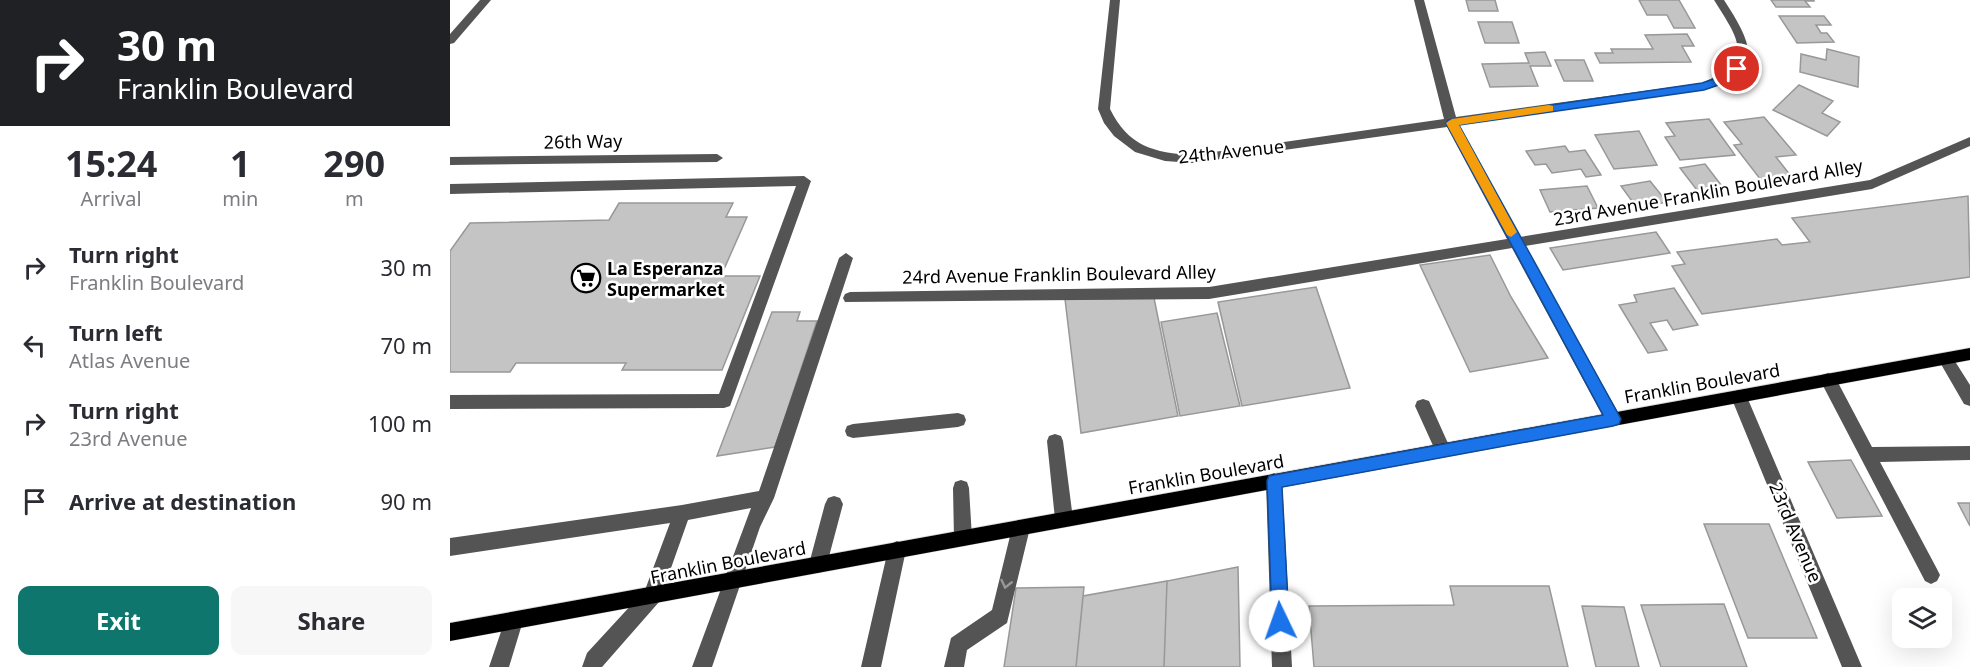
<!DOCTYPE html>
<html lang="en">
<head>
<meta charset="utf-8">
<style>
  :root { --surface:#fff; --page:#f7f7f7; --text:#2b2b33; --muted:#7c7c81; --accent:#0f766e }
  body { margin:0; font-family:"Noto Sans",sans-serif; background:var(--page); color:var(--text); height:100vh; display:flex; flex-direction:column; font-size:22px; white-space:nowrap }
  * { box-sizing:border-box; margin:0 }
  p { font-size:20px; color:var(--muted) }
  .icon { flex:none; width:33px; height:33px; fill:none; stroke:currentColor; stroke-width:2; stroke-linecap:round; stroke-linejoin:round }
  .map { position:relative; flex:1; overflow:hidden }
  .drawer { display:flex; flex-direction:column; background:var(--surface); width:450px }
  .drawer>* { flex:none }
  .top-card { background:#202124; color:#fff; overflow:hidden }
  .controls { position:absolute; left:1442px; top:588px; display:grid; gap:12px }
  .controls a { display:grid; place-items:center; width:60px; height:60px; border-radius:12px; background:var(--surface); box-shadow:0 6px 24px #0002; font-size:30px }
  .pin { position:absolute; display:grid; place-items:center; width:51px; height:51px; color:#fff; margin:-26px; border:3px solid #fff; border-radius:50%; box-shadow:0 2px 6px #0007 }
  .me { position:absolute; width:66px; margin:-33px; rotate:357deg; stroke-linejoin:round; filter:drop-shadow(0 0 4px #0008) }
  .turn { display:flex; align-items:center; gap:21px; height:126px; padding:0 18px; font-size:27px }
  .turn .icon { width:78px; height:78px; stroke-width:2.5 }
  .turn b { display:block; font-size:42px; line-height:51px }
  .eta { display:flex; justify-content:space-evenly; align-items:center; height:102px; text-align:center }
  .eta b { font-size:36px; font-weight:700; line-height:42px }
  .cta { display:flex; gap:12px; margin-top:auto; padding:12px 18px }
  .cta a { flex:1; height:69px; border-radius:12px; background:var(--accent); color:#fff; font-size:24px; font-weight:700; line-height:69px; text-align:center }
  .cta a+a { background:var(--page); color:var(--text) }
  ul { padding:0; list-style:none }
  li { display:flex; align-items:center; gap:18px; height:78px; padding:0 18px }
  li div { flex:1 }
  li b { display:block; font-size:22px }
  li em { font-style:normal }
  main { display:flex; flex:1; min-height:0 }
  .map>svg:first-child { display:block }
</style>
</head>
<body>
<main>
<section class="drawer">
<div class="top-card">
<div class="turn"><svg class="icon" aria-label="right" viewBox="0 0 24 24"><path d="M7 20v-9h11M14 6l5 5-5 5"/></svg><div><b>30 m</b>Franklin Boulevard</div></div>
</div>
<div class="eta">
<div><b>15:24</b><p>Arrival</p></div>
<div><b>1</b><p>min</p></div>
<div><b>290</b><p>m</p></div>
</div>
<ul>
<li><svg class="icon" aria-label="right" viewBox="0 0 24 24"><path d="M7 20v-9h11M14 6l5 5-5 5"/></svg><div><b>Turn right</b><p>Franklin Boulevard</p></div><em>30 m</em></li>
<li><svg class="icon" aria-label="left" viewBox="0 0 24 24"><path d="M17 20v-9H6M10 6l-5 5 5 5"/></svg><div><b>Turn left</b><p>Atlas Avenue</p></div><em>70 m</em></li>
<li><svg class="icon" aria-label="right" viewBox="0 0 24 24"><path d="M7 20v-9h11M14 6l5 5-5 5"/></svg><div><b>Turn right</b><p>23rd Avenue</p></div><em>100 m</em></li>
<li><svg class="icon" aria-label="arrive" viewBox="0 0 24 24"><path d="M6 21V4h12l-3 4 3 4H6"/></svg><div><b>Arrive at destination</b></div><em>90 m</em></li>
</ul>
<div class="cta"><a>Exit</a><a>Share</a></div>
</section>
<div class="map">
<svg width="1520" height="667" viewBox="0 0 1520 667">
  <rect width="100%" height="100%" fill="#fff"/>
  <!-- building -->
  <path fill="#c4c4c4" stroke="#989898" stroke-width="1.5" d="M1016,0H1045L1048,11H1019Z
    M1189,0H1229L1245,28H1224L1217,15H1197Z
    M1321,0H1364V1H1355L1360,7H1326Z
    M1329,16H1374L1381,25H1366L1371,33H1377L1384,42L1347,43Z
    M1028,22H1062L1069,43H1035Z
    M1237,34L1244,46H1232L1241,62L1150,63L1145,53H1163L1161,49H1203L1195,35Z
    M1377,49L1409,57L1408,87L1350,72L1351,54L1376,60Z
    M1095,52L1101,66H1080L1088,86L1040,87L1032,64L1079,63L1075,53Z
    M1105,60H1134L1143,81H1114Z
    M1349,85L1383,101L1372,113L1390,122L1377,136L1323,110Z
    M1314,117L1346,155L1326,157L1344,180L1314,184L1284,145L1292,144L1274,122Z
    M1259,119L1285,155L1230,160L1215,137L1225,136L1216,123Z
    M1189,131L1207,165L1164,169L1145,135Z
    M1115,146L1119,152L1135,150L1151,175L1136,177L1131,169L1102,173L1096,164L1085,165L1076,151Z
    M1255,164L1278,194L1253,198L1230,168Z
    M1200,181L1217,202L1187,208L1171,186Z
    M1137,186L1148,208L1100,212L1090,190Z
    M1518,196L1520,277L1252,314L1222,266L1235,264L1227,252L1327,239L1332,245L1360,242L1342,218Z
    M169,203H283L276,217H297L271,276H310L272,370H172L176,363H66L60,372H0V251L20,223L159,220Z
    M1206,232L1220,253L1113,270L1100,248Z
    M1040,255L1061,297L1098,358L1020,372L970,265Z
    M866,287L900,388L792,406L768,302Z
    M1224,288L1248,325L1223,330L1217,320L1200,323L1217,350L1198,353L1169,305L1187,302L1184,295Z
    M704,298L728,416L631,433L615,299Z
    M322,312H350L347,321H367L325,447L267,456Z
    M767,313L790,406L730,416L711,322Z
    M1401,460L1432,516L1387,518L1358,462Z
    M1508,503H1520V526Z
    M1254,524H1319L1367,638H1298Z
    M788,567L790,667H714L717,581Z
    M717,581L714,667H626L633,596Z
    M1000,586H1099L1118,667H864L859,606L1004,605Z
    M634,587L626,667H554L566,588Z
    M1274,604L1297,667H1211L1191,605Z
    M1132,606L1174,607L1189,667H1146Z"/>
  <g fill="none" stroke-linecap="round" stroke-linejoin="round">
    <!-- major casing -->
    <g stroke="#dbdbdb" stroke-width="1">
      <path id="major" d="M1520,348V360L0,641V623Z"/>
    </g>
    <!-- minor -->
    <path fill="#545454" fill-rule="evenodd" d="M30,0H41L4,43L0,44V34Z
      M660,0H670L660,109C678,146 704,153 743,155L994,119L964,0H974L1006,117L1252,83C1306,60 1289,40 1264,0H1274C1302,43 1317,72 1254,90L1008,125L1070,237L1420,180L1520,137V146L1422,189L1075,246L1169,414L1171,419L1169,424L1163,426L1157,424L1062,248L759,299L395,302L393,298L395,294L400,292L759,287L1057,239L997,127L743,163L715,161L685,152L664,136L654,123L648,109Z
      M267,154L273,158L267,162L0,165V157Z
      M354,176L361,181L280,406L274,408L0,409V395L269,394L346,186L0,194V184Z
      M396,253L403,258L324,498L310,527L262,667H242L301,508L238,520L209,602L152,667H132L137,653L195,590L220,523L0,556V538L232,505L309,491L389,258Z
      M1496,353L1501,355L1520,385V406L1514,404L1488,359L1491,355Z
      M1378,373L1384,375L1422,447L1520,446V460L1430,462L1487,569L1490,575L1487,581L1481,584L1475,581L1370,380L1372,375Z
      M1289,390L1295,392L1297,397L1412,667H1392L1281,397L1283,392Z
      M973,399L979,401L1001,450L999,455L993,457L987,455L985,450L965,406L967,401Z
      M508,413L514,415L516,420L514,425L508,427L403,438L397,436L395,431L397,426L403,424Z
      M605,434L611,436L613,441L623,519L620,525L614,527L608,525L605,519L597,441L599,436Z
      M824,473L830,476L832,481L842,667H822L816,481L818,476Z
      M511,480L517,482L519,488L522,538L519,544L513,546L507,544L504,538L503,488L505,482Z
      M384,496L390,498L393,504L377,564L374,570L368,573L362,570L359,564L375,504L378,498Z
      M571,520L577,522L580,528L557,623L517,650L514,667H494L501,638L542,610L562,528L565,522Z
      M447,541L453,544L456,550L431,667H411L438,550L441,544Z
      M64,612L71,614L73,621L59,667H39L57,614Z"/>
    <!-- major -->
    <use href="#major" fill="#000" fill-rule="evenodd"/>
  </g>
  <!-- one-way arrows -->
  <defs><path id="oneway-chevron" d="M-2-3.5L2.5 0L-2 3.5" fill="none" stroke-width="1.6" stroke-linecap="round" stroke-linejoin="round" transform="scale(1.5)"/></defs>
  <use stroke="#989898" href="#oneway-chevron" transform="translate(556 584) rotate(103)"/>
  <!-- route -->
  <path fill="#1a73e8" stroke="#114b97" stroke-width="1.5" d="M1287,66L1292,69L1277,82L1254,90L1009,125L1171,419L1169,424L1163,426L832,487L839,621L836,627L830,629L824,627L822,621L817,481L819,476L1153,415L996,123L998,120L1252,83L1270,77Z"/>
  <!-- slow -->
  <path fill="#f59e0b" d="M1099,105L1103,106V111L1009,125L1067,232L1061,237L1057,235L996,123L1002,119Z"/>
  <!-- icons -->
  <defs>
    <g id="supermarket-ring" transform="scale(1.5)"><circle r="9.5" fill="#fff" stroke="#000" stroke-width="1.5"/><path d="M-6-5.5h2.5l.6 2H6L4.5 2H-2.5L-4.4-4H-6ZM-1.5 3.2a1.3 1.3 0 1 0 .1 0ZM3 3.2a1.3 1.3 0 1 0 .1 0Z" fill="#000"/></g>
  </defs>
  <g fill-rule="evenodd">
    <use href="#supermarket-ring" x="136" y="278"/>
  </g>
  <g text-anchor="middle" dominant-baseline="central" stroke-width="5" stroke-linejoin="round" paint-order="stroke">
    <!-- street labels -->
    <g font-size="18" fill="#000" stroke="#fff">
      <text transform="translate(133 141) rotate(-1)">26th Way</text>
      <text transform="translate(781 151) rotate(-6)">24th Avenue</text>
      <text transform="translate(1258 192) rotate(-10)">23rd Avenue Franklin Boulevard Alley</text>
      <text transform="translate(609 274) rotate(-1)">24rd Avenue Franklin Boulevard Alley</text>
      <text transform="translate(1252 383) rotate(-10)">Franklin Boulevard</text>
      <text transform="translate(756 474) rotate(-10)">Franklin Boulevard</text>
      <text transform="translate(1346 532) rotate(67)">23rd Avenue</text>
      <text transform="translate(278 562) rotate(-11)">Franklin Boulevard</text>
    </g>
    <!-- poi labels -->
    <g font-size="18" font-weight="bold" fill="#000" stroke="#fff" text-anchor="start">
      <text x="157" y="268">La Esperanza<tspan x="157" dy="21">Supermarket</tspan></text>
    </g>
  </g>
</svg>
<div class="controls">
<a><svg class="icon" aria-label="layers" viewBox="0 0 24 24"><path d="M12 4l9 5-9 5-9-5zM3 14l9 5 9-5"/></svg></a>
</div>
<div class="pin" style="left:1287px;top:69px;background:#d93025"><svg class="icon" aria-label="arrive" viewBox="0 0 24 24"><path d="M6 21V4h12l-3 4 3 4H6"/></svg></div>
<svg class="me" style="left:830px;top:621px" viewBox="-20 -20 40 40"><circle r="19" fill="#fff"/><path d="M0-13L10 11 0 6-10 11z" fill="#1a73e8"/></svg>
</div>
</main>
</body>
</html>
